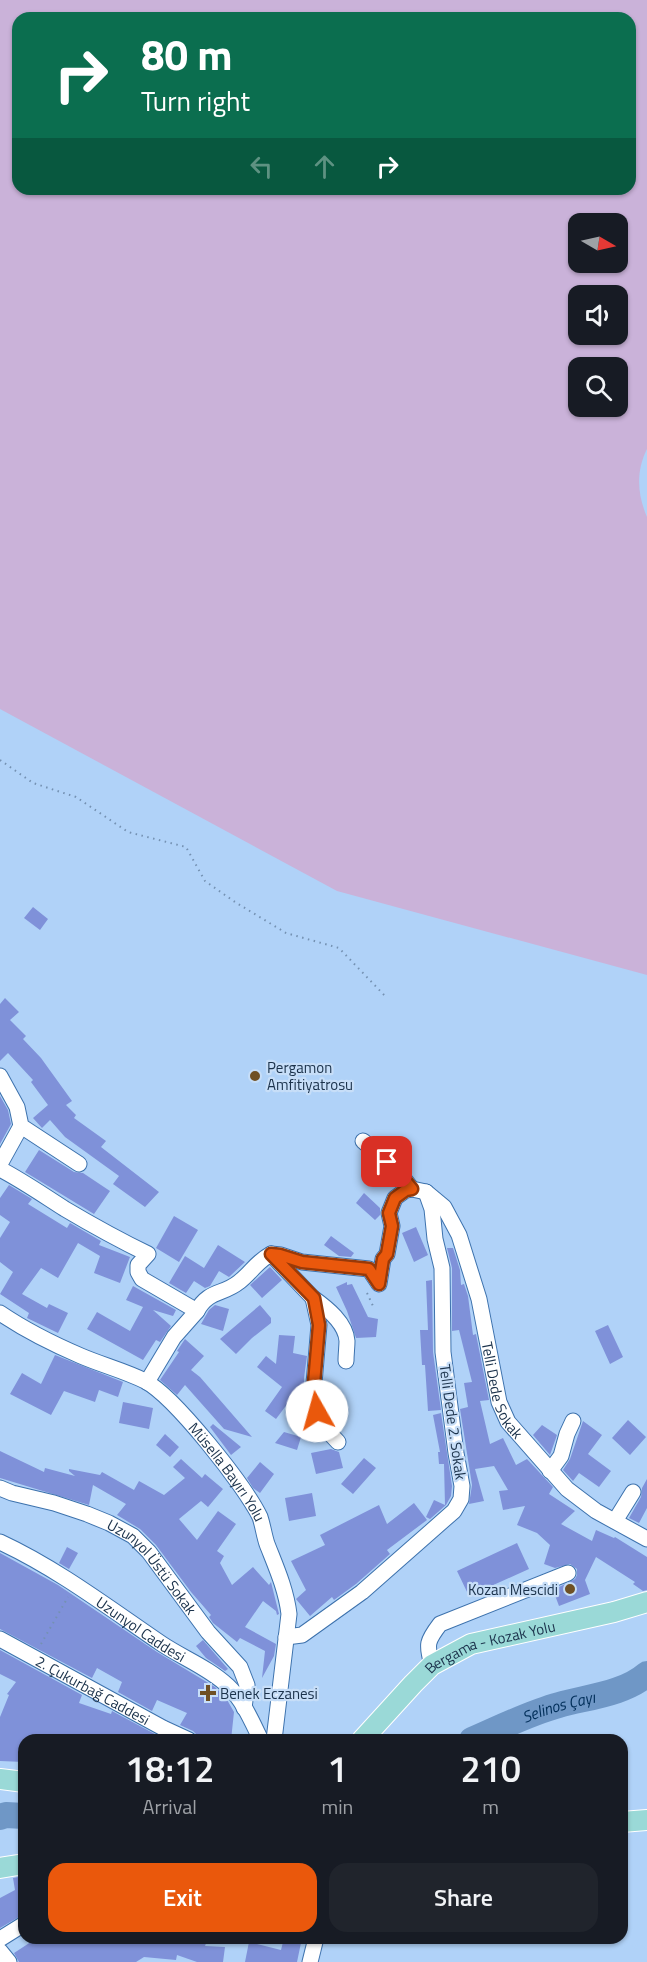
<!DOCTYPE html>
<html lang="en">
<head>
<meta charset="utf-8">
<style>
  :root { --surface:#171b24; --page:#20242c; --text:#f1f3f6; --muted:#9ea1a6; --accent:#ea580c }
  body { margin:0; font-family:"Titillium Web",sans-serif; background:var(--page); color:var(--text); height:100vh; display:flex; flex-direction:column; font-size:22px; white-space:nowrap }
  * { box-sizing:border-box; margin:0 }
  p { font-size:20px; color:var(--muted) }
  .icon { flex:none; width:33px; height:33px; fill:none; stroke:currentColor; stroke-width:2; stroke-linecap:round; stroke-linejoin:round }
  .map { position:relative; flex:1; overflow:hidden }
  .sheet { position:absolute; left:18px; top:1734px; width:610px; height:210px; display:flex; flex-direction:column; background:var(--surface); border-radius:18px; box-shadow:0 2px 4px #0004 }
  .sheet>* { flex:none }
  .hud { position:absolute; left:12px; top:12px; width:624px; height:183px; border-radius:18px; box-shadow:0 2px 4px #0004; background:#0b6e4f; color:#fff; overflow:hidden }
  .needle { width:39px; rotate:99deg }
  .buttons { position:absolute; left:568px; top:213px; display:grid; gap:12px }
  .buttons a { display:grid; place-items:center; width:60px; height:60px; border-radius:12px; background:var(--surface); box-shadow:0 2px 4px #0004; font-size:30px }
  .pin { position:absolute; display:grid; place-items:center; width:51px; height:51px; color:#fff; margin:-26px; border-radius:12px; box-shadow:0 3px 9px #0006 }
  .me { position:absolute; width:66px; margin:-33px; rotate:353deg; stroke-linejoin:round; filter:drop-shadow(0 0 4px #0008) }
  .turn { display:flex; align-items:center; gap:21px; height:126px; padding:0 30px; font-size:27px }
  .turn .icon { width:78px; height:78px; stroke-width:2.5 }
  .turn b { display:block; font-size:42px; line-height:51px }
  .lanes { display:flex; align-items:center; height:57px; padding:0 30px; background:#0003; justify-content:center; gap:30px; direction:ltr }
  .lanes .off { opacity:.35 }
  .eta { display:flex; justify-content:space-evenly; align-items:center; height:102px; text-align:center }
  .eta b { font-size:36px; font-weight:600; line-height:42px }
  .primary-button { display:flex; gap:12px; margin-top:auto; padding:12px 30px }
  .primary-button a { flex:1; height:69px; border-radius:18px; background:var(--accent); color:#fff; font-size:24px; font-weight:600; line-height:69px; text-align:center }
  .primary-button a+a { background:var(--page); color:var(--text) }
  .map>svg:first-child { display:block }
</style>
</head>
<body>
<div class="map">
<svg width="647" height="1962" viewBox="0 0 647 1962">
  <rect width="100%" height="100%" fill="#b0d2f8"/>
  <!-- green -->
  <path fill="#cab2d9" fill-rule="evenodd" d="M0,0H647V449C636,471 637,494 647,517V975L337,891L0,709ZM18,18H630V189H18ZM579,224H618V262H579ZM579,296H618V334H579ZM579,368H618V406H579Z"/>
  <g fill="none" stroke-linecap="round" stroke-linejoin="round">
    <!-- river -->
    <g stroke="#6f97c6" stroke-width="26">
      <path id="s1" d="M472,1740C500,1728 529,1713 559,1705C587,1697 624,1694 647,1674"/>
      <path d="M0,1817L6,1815L24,1816"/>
    </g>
  </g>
  <!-- building -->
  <path fill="#7f91d9" d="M33,907L48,919L40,930L24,918Z
    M5,998L19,1012L10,1020L26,1036L23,1039L41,1058L72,1101L66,1105L76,1115L74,1118L106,1141L101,1147L159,1192L145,1207L113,1184L119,1176L65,1137L50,1120L42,1128L33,1118L48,1105L31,1082L33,1080L8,1053L0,1061V1004Z
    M0,1096L8,1110L11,1124L0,1144Z
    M39,1150L74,1172L83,1173L110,1191L94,1214L25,1172Z
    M9,1185L32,1199L28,1204L67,1228L70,1223L101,1241L99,1245L130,1257L120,1283L94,1273L100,1256L78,1243L58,1278L41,1268L22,1294L47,1308L49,1304L68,1313L58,1333L27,1318L29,1313L0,1294L13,1272L0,1262V1238L10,1222L0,1215V1198Z
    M364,1193L380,1208V1215L375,1220L356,1203Z
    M174,1216L198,1230L179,1262L156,1248Z
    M416,1227L428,1255L414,1262L402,1233Z
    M331,1236L354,1253L351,1257L339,1256L324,1245Z
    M218,1245L245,1262L229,1277L219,1271L210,1286L205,1288L194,1281L186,1293L169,1283L185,1256L204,1268Z
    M447,1248H453L460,1270L461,1285L464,1284L468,1296L473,1335L476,1334L489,1400L480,1401L490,1444L503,1438L516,1465L527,1459L553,1487L549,1494L575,1511L561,1524L592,1541L596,1530L614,1538L615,1537L647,1557V1590L643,1591L633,1584L635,1582L596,1557L585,1580L590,1594L559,1606L553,1590L575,1579L577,1575V1569L570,1564L555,1568L544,1564L550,1545L537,1533L517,1525L525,1506L503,1510L499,1491L508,1490L494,1466L475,1469L484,1501L469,1504L472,1485L460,1409L468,1407L464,1383L472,1382L459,1330L452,1331V1268Z
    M270,1267L282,1280L262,1298L250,1285Z
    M432,1280L433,1352L441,1410L428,1411L425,1365H422L420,1330H428L426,1281Z
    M347,1282V1285L352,1284L368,1317L378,1319L376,1337L356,1338L347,1311L336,1287Z
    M133,1286L176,1310L173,1316L153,1310L171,1326L160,1342L156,1340L143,1360L87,1329L97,1312L130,1331L143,1307L126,1300Z
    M215,1305L229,1309L223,1331L201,1324L209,1310Z
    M260,1305L271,1318V1323L252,1338L236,1354L220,1339Z
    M608,1325L623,1357L610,1364L595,1331Z
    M279,1335L295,1336L293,1353L307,1356L304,1378L305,1401L299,1406L288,1403L276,1419L265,1411L282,1387L257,1367L266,1356L276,1364Z
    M185,1339L204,1356L191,1370L200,1377L252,1437L224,1429L185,1385L177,1395L160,1380L179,1352L177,1351Z
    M55,1355L123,1382L118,1397L99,1390L95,1402L64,1391L51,1415L10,1394L22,1373L41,1384Z
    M123,1402L153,1408L149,1429L119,1423Z
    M441,1413L452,1486L451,1496L446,1505L430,1519L426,1517L434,1500L445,1505L444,1464H439L438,1452H440L433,1415Z
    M628,1420L646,1437L630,1455L612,1438Z
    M583,1421L602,1435L588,1454L611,1471L599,1487L579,1473L573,1481L563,1470L570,1459Z
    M213,1424L241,1447L231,1455L210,1427Z
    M542,1425L557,1435L550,1455L533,1435Z
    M284,1432L301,1437L297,1450L275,1443Z
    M165,1434L179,1447L170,1457L156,1445Z
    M331,1449L339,1452L343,1468L316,1474L311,1453Z
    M0,1451L44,1472L45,1468L75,1476L69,1471V1469L100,1475L102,1472L134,1490L139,1481L164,1495L185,1478L173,1467L181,1459L202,1478L205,1474L223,1489L208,1507L201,1501L179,1519L197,1540L218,1511L236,1524L217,1551L224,1556L220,1563L232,1585L253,1567L269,1585L271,1582L279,1614L277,1615L276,1611L263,1601L245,1627L276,1644L274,1656L262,1678L265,1651L240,1638L237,1642L213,1623L209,1617L211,1615L191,1592L156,1545L140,1529L117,1515L126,1504L93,1485L89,1505L0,1478Z
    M364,1458L376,1468L353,1494L341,1484Z
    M260,1462L274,1474L260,1493L253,1488L247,1478Z
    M647,1479V1508L639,1523L629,1518L641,1497L642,1488Z
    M312,1493L316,1516L289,1521L285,1498Z
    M414,1503L427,1520L387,1550L390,1554L356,1584L334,1600L332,1597L310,1616L296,1599L306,1590L291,1561L325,1545L320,1535L379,1505L387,1524Z
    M517,1543L529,1569L469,1596L457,1571Z
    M67,1547L78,1553L69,1569L59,1563Z
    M0,1553L58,1585L157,1652L215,1687L226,1698L234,1712L231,1740H209L197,1735L193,1731L180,1725L187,1713L157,1700L152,1711L118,1692L122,1682L97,1668L92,1678L0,1629Z
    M203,1640L228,1669L225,1671L206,1658L196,1646Z
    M0,1650L82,1695L79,1703L111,1714L112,1711L166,1740H24V1762L0,1761V1717L9,1695L7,1694L16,1682L0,1674Z
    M24,1876V1914L0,1928V1898L15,1890L13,1878Z
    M37,1938H208L205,1946L225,1947L223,1962H197L177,1955L176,1960L144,1957L136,1962H19L14,1953Z
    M284,1938H302L297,1962H245L249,1942L281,1950Z"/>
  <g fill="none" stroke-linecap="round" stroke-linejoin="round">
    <!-- minor casing -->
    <g stroke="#3d72ad" stroke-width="17">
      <g id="minor">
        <path d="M0,1076L17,1107L21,1126L79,1164"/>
        <path d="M363,1141L397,1170L412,1189"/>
        <path d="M0,1164L21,1126"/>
        <path d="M0,1169C23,1181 43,1195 65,1209C92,1225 119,1240 148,1254L138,1265V1272L142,1279L197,1311L174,1337L147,1382"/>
        <path id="s2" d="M271,1254L281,1255L302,1262L369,1269L379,1284L383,1259L387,1254L392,1226L389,1213L395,1198L406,1190L412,1189L426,1192L444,1207L459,1235L479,1299L499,1402L508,1422L567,1489L596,1511L647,1539"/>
        <path d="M313,1298C327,1308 346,1323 347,1341C347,1347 346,1354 346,1361"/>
        <path d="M197,1311C208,1290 223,1295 239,1282C251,1273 256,1262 271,1254L313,1298L319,1325L313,1395L323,1426L338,1442"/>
        <path id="s3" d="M0,1313C25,1330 53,1344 81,1356C102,1365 125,1371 145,1381C175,1397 245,1486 260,1517C263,1526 264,1535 267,1544C276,1567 286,1589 289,1614L274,1740"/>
        <path d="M550,1471L561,1456L567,1434L573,1421"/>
        <path id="s4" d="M0,1488L12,1493L54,1503L87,1514L109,1523L133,1536L149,1552L208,1632L240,1667L247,1685L244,1708"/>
        <path d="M615,1521L633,1492"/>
        <path id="s5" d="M0,1542C58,1569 109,1608 162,1644C183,1658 209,1668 228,1686C243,1700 252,1722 261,1740"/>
        <path d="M286,1637L302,1635L362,1592L454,1511L461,1499L462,1486L456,1453L443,1352L442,1268L435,1239L432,1209L426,1192"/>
        <path id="s6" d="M0,1639L163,1728L189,1740"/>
        <path d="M432,1665C426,1644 427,1641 440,1624L568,1573"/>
        <path d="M0,1939L24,1924"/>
        <path d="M0,1951L9,1962"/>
        <path d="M310,1962L316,1938"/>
      </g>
    </g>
    <!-- major casing -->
    <g stroke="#fff" stroke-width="22">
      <g id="major">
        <path id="s7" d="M362,1740L413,1684L432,1665L471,1644L614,1612L647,1602"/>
        <path d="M0,1779L24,1782"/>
        <path d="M622,1822L647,1820"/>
        <path d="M0,1868L24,1864"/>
      </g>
    </g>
    <!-- path -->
    <path stroke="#7491b2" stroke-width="2" stroke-dasharray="1.5 4.5" stroke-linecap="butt" d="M0,760L33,783L76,797L128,832L186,847L205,881L235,902L286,933L339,948L386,997
      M367,1293L373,1306
      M41,1644L68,1597"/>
    <!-- minor -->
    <use href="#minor" stroke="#fff" stroke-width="15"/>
    <!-- major -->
    <use href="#major" stroke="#9ad9d7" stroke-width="20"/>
  </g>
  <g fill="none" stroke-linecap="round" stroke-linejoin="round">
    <!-- route casing -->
    <g stroke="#983908" stroke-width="15">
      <path id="route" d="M317,1411L313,1395L319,1325L314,1298L271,1254L280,1255L302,1262L369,1269L379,1284L383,1259L387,1254L392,1226L389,1213L395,1198L406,1190L412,1189L397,1170L387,1162"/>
    </g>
    <!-- route -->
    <use href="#route" stroke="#ea580c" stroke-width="10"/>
  </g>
  <!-- markers -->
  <g fill="#6f5025" stroke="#c7def8" stroke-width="2">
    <circle cx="255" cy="1076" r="6"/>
    <circle cx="570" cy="1589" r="6"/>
    <path d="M205 1684h6v6h6v6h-6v6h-6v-6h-6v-6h6z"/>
  </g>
  <g text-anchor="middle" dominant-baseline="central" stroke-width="4.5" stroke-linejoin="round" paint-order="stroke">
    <!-- poi labels -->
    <g font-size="15" fill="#1b324b" stroke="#c7def8" text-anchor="start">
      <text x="267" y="1067">Pergamon<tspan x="267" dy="17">Amfitiyatrosu</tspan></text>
      <text x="558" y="1589" text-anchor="end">Kozan Mescidi</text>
      <text x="220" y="1693">Benek Eczanesi</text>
    </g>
    <!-- street labels -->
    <g font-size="15" fill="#1b324b" stroke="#c7def8">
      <text stroke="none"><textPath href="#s2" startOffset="458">Telli Dede Sokak</textPath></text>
      <text transform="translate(453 1422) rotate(82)">Telli Dede 2. Sokak</text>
      <text stroke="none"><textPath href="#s3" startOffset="284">Müsella Bayırı Yolu</textPath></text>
      <text stroke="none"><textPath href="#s4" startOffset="177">Uzunyol Üstü Sokak</textPath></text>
      <text stroke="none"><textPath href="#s5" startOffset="166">Uzunyol Caddesi</textPath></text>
      <text stroke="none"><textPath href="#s7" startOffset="164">Bergama - Kozak Yolu</textPath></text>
      <text stroke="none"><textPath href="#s6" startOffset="106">2. Çukurbağ Caddesi</textPath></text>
    </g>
    <!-- water labels -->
    <g font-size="16" font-style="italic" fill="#012e59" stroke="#c7def8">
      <text stroke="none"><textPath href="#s1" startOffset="93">Selinos Çayı</textPath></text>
    </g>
  </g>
</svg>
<div class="buttons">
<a><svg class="needle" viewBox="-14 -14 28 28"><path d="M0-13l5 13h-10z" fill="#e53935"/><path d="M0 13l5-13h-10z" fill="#9ea1a6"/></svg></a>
<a><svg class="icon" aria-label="sound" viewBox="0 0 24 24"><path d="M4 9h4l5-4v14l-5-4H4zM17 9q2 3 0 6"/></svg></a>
<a><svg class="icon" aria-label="search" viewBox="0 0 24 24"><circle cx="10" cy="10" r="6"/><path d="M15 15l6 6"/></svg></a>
</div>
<div class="pin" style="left:387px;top:1162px;background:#d93025"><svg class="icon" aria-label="arrive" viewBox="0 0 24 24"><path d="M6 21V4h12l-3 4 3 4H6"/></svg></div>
<svg class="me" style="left:317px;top:1411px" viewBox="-20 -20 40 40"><circle r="19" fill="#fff"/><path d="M0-13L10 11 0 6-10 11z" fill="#ea580c"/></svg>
<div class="hud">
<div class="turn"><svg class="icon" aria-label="right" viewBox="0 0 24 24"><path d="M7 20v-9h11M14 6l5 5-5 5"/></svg><div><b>80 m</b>Turn right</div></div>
<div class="lanes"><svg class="icon off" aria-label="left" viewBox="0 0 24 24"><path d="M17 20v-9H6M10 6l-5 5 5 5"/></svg><svg class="icon off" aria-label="ahead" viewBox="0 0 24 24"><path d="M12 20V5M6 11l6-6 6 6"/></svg><svg class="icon" aria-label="right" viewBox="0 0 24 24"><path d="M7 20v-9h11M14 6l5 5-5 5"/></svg></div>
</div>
<section class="sheet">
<div class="eta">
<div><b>18:12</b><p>Arrival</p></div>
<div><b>1</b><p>min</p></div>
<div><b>210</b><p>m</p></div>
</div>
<div class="primary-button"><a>Exit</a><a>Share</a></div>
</section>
</div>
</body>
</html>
